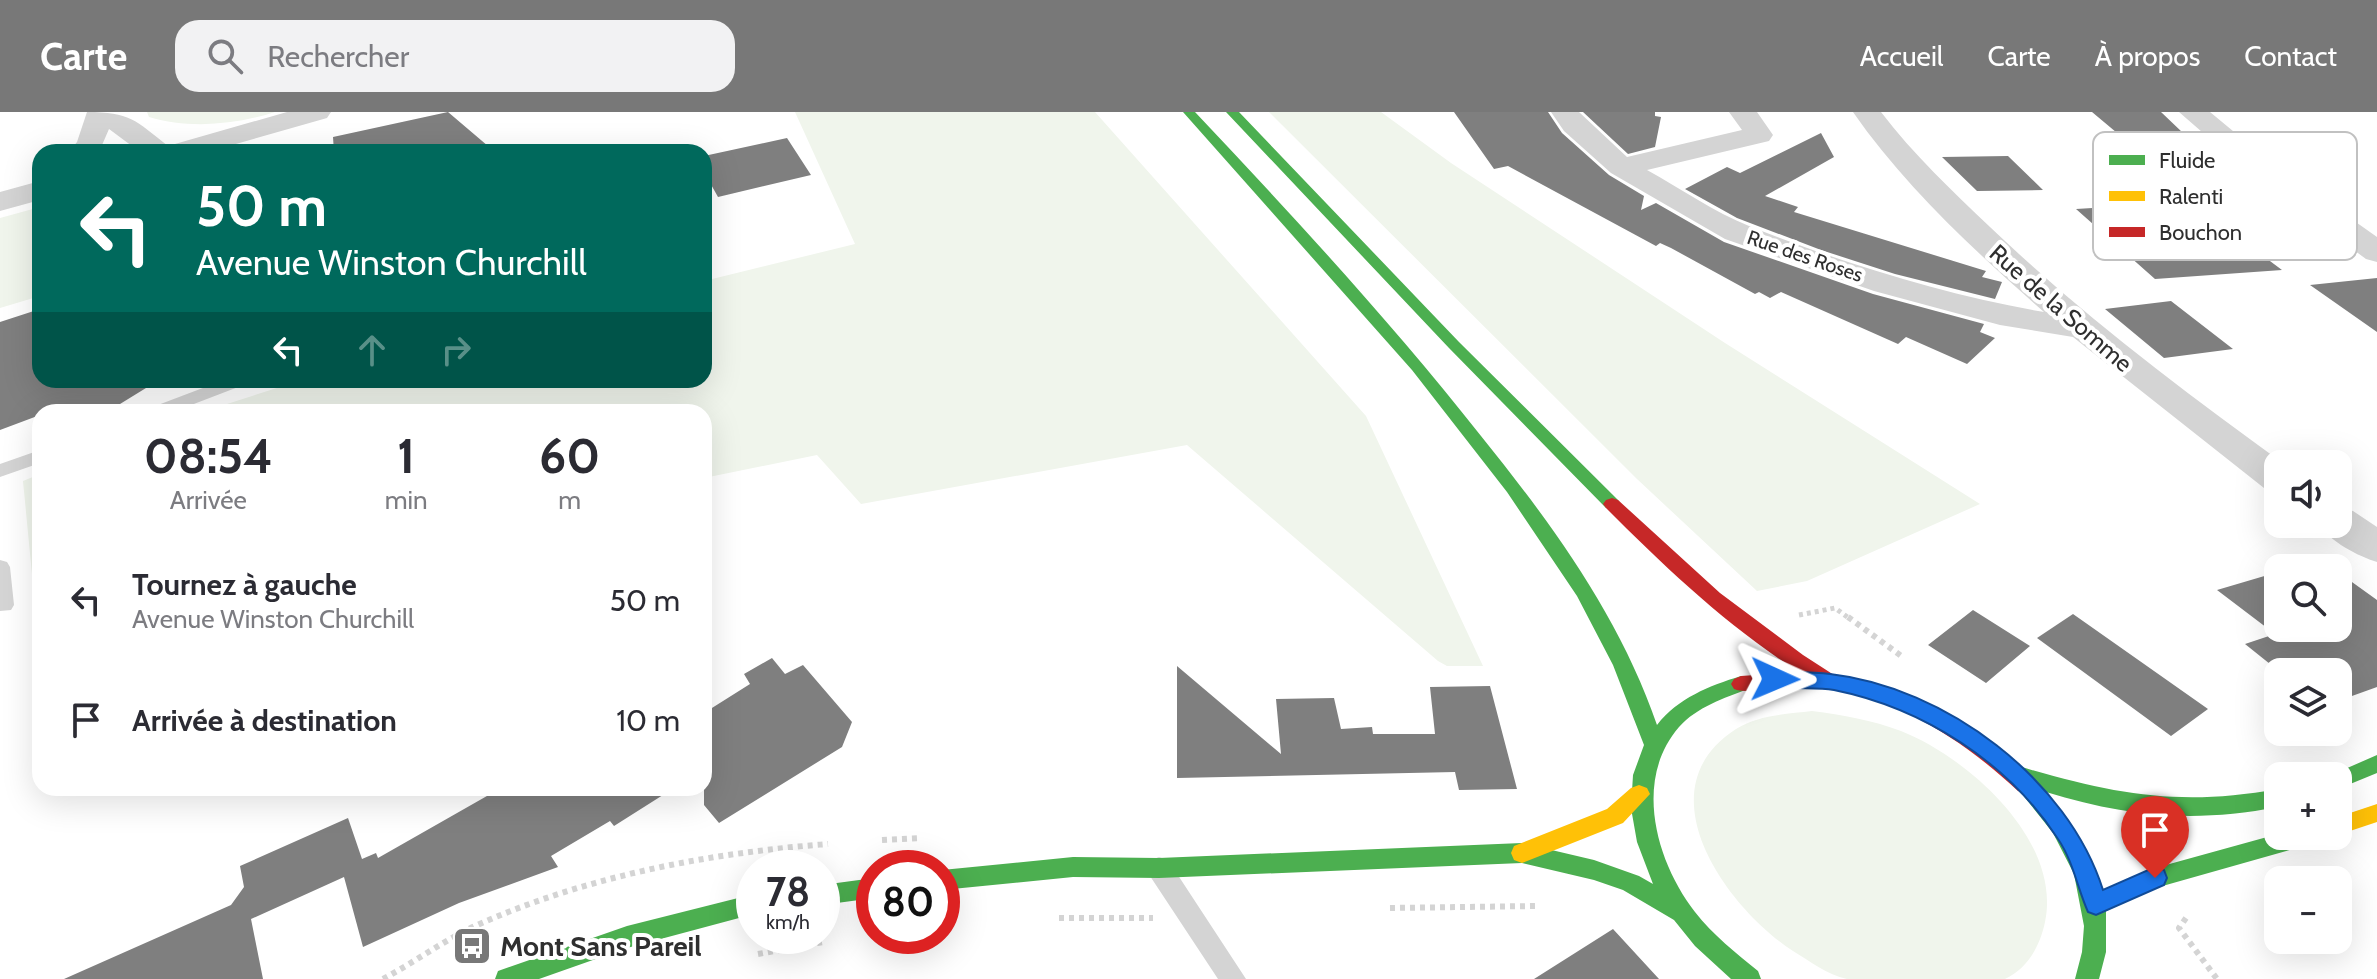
<!DOCTYPE html>
<html lang="fr">
<head>
<meta charset="utf-8">
<style>
  :root { --surface:#fff; --page:#f2f2f3; --text:#2b2b33; --muted:#7c7c81; --accent:#787878 }
  body { margin:0; font-family:Cabin,sans-serif; background:var(--page); color:var(--text); height:100vh; display:flex; flex-direction:column; font-size:30px; white-space:nowrap }
  * { box-sizing:border-box; margin:0 }
  p { font-size:26px; color:var(--muted) }
  .icon { flex:none; width:44px; height:44px; fill:none; stroke:currentColor; stroke-width:2; stroke-linecap:round; stroke-linejoin:round }
  .map { position:relative; flex:1; overflow:hidden }
  .side { position:absolute; left:32px; top:292px; width:680px; height:392px; display:flex; flex-direction:column; background:var(--surface); border-radius:24px; box-shadow:0 8px 32px #0002 }
  .side>* { flex:none }
  .guide { position:absolute; left:32px; top:32px; width:680px; height:244px; border-radius:24px; box-shadow:0 8px 32px #0002; background:#00695c; color:#fff; overflow:hidden }
  .controls { position:absolute; left:2264px; top:338px; display:grid; gap:16px }
  .controls a { display:grid; place-items:center; width:88px; height:88px; border-radius:16px; background:var(--surface); box-shadow:0 8px 32px #0002; font-size:40px }
  .speed { position:absolute; left:736px; top:738px; display:flex; gap:16px; font-size:40px; font-weight:700; text-align:center }
  .speed>* { display:grid; place-content:center; width:104px; height:104px; border-radius:50%; background:var(--surface); box-shadow:0 8px 32px #0002; line-height:1 }
  .speed small { font-size:20px; font-weight:400 }
  .speed .limit { border:12px solid #d22; background:#fff; color:#111 }
  .pin { position:absolute; display:grid; place-items:center; width:68px; height:68px; color:#fff; margin:-82px -34px; border-radius:50% 50% 50% 0; rotate:-45deg; box-shadow:0 0 8px #0007 }
  .pin .icon { rotate:45deg }
  .me { position:absolute; width:88px; margin:-44px; rotate:91deg; stroke-linejoin:round; filter:drop-shadow(0 0 6px #0008) }
  .turn { display:flex; align-items:center; gap:28px; height:168px; padding:0 32px; font-size:36px }
  .turn .icon { width:104px; height:104px; stroke-width:2.5 }
  .turn b { display:block; font-size:56px; line-height:68px }
  .lanes { display:flex; align-items:center; height:76px; padding:0 32px; background:#0003; justify-content:center; gap:40px; direction:ltr }
  .lanes .off { opacity:.35 }
  .eta { display:flex; justify-content:space-evenly; align-items:center; height:136px; text-align:center }
  .eta b { font-size:48px; font-weight:700; line-height:56px }
  ul { padding:0; list-style:none }
  li { display:flex; align-items:center; gap:24px; height:120px; padding:0 32px }
  li div { flex:1 }
  li b { display:block; font-size:30px }
  li em { font-style:normal }
  header { display:flex; align-items:center; gap:48px; box-sizing:border-box; height:112px; padding:0 40px; background:var(--accent); color:#fff }
  header strong { font-size:38px }
  nav { display:flex; gap:44px; margin-inline-start:auto; font-size:28px }
  .search { width:560px; height:72px; background:var(--page); display:flex; align-items:center; gap:20px; box-sizing:border-box; padding:0 28px; border-radius:24px; color:var(--muted); font-size:30px }
  .map>svg:first-child { display:block }
</style>
</head>
<body>
<header>
<strong>Carte</strong>
<div class="search"><svg class="icon" aria-label="search" viewBox="0 0 24 24"><circle cx="10" cy="10" r="6"/><path d="M15 15l6 6"/></svg>Rechercher</div>
<nav><a>Accueil</a><a>Carte</a><a>À propos</a><a>Contact</a></nav>
</header>
<div class="map">
<svg width="2377" height="867" viewBox="0 0 2377 867">
  <rect width="100%" height="100%" fill="#fff"/>
  <!-- green -->
  <path fill="#f0f5ec" d="M147,0H275C235,13 189,17 149,5Z
    M795,0H1095L1366,304L1483,554H1447L1438,549L1187,333L861,392L817,343L704,366V300H202L302,268H704V169L855,132Z
    M1269,0H1381L1451,51L1725,231L1980,392L1807,469L1757,479L1637,367Z
    M40,95V184L0,196V106Z
    M40,362V545L23,369Z
    M1812,599C1843,603 1872,608 1901,619C1969,646 2062,729 2045,810C2040,834 2028,856 2005,867C1969,867 1932,867 1896,867C1880,867 1862,867 1847,867C1827,863 1810,849 1793,839C1727,796 1641,678 1736,617C1758,603 1787,602 1812,599Z"/>
  <!-- building -->
  <path fill="#7f7f7f" d="M448,0L495,40H334L333,25Z
    M1454,0H1548L1562,21L1609,63L1644,84L1641,98L1656,91L1724,130L1873,182L1984,212L1980,220L1995,226L1967,252L1906,225L1898,232L1781,180L1770,186L1759,180L1755,182L1671,136L1660,131L1656,134L1508,54L1494,57Z
    M1583,0H1655V4L1661,5L1655,35L1628,42Z
    M2092,0H2161L2204,41H2209L2252,75L2184,77Z
    M1821,21L1834,45L1765,84L1798,95L1794,100L1986,159L1982,165L2002,170L1995,187L1895,162L1821,138L1737,106L1685,77L1727,55L1740,61Z
    M787,26L811,63L718,85L704,60V44Z
    M2008,44L2043,78L1977,79L1942,45Z
    M2191,90L2282,158L2155,167L2076,97Z
    M2377,166V220L2310,173Z
    M2171,189L2233,237L2164,246L2105,197Z
    M40,197V268H159L107,300H40V303L0,318V210Z
    M2278,460V516H2338V460L2377,488V575L2338,589V560H2280L2245,532L2275,522L2217,478Z
    M1973,498L2030,534L1986,571L1928,533Z
    M2073,502L2208,597L2171,624L2037,526Z
    M772,546L785,562L803,553L852,610L842,635L719,711L704,693V601L750,572L744,562Z
    M1177,554L1281,642L1276,587L1334,586L1341,617L1372,615L1373,622H1435L1430,575L1490,574L1517,677L1459,678L1455,660L1177,666Z
    M501,676H674L614,714L610,709L551,744L558,755L459,791L363,835L344,765L251,807L263,867H64L231,793L244,775L240,754L348,706L362,747L376,741L378,746Z
    M1613,817L1659,867H1534Z"/>
  <g fill="none" stroke-linecap="round" stroke-linejoin="round">
    <!-- path-far1 -->
    <path stroke="#d4d4d4" stroke-width="5" stroke-dasharray="4 4" stroke-linecap="butt" d="M1799,503L1835,496L1850,507"/>
    <!-- path -->
    <path stroke="#d4d4d4" stroke-width="6" stroke-dasharray="5 5" stroke-linecap="butt" d="M1848,505L1904,546
      M882,728L920,726
      M1390,796L1536,794
      M1059,806H1153
      M2186,806L2179,816L2217,867
      M758,842L823,830
      M383,867C417,849 448,825 484,810C593,763 710,741 828,732"/>
    <!-- lane -->
    <path fill="#d4d4d4" fill-rule="evenodd" d="M224,268H249L246,272L173,300H147L150,296Z
      M40,338V351L0,365V352Z
      M0,448L7,450L10,455L14,493L11,498L0,499Z
      M1159,745L1168,748L1246,867H1218L1150,764L1146,756L1150,748Z"/>
    <!-- street -->
    <path fill="#d4d4d4" fill-rule="evenodd" d="M87,0C130,0 135,8 168,34L287,0H331L327,6L208,40H140L109,17L99,40H69L77,30Z
      M1551,0H1579L1627,45L1742,18L1729,0H1757L1773,23L1769,29L1647,58C1680,76 1714,100 1749,114C1839,150 1949,184 2044,200C1976,140 1905,75 1853,0H1881C1913,42 1952,79 1990,115C2081,202 2182,278 2284,352H2278V380L2264,376L2073,225L2000,213L1874,179L1725,127L1611,61L1564,19Z
      M2179,0H2210L2268,48L2377,125V150L2366,147L2248,60Z
      M40,69V88L0,99V80Z
      M2338,395L2353,399L2377,415V450C2358,444 2330,430 2319,412H2338Z"/>
    <!-- fast -->
    <path fill="#4caf50" fill-rule="evenodd" d="M1183,0H1195C1294,105 1392,211 1481,324C1552,412 1620,505 1657,613C1678,586 1709,574 1741,564L1748,567L1751,572L1748,577C1724,586 1697,595 1679,615C1633,668 1656,750 1695,800C1713,823 1736,841 1758,859L1761,867H1731L1695,834L1674,808L1623,778L1594,768L1522,751L1159,766L1073,765L942,778V758L1073,745L1159,746L1522,731L1594,748L1639,764L1653,772L1637,730L1631,696L1633,663L1644,633L1613,553L1577,484L1507,380L1412,258Z
      M1226,0H1239L1459,230L1618,388L1621,392L1618,396H1606L1449,236Z
      M2377,643V661L2338,677V664H2329Z
      M2018,654C2113,682 2179,695 2278,677V695C2195,711 2127,705 2046,680L2083,731L2102,779L2155,756L2278,722L2318,724L2315,731L2307,733L2159,775L2106,799V840L2099,867H2075L2082,840L2084,814L2074,762L2053,721L2007,663L2010,657Z
      M874,766V786L822,793V773Z
      M754,782V802L627,836L539,867H495L498,859L627,814Z"/>
    <!-- slow -->
    <path fill="#ffc107" fill-rule="evenodd" d="M1639,673L1647,676L1650,682L1623,711L1522,751L1514,748L1511,741L1514,734L1607,697L1631,676Z
      M2377,692V710L2338,723V705Z"/>
    <!-- jam -->
    <path fill="#c62828" fill-rule="evenodd" d="M1612,386L1618,388L1720,481L1803,543L1834,563L1902,581L1939,598L1973,618L2034,667L2037,673L2034,679L2026,682L2018,679C1962,627 1897,585 1820,576C1806,574 1790,574 1776,575C1763,576 1747,582 1734,577L1731,572L1734,567L1741,564L1799,560C1727,514 1666,456 1606,396L1603,392L1606,388Z"/>
  </g>
  <!-- route -->
  <path fill="#1a73e8" stroke="#114b97" stroke-width="2" d="M1775,559C1793,560 1812,560 1830,562C1945,575 2068,667 2103,778L2155,755L2164,758L2167,766L2164,773L2096,803L2088,800C2077,775 2073,749 2058,727C2008,650 1923,596 1834,578C1813,574 1789,579 1768,573L1765,567L1768,562Z"/>
  <!-- icons -->
  <defs>
    <g id="bus-square" transform="scale(2)"><rect x="-9" y="-9" width="18" height="18" rx="4" fill="#787878" stroke="#fff"/><path d="M-5-6H5V4H4V6H2V4H-2V6H-4V4H-5ZM-3.5-4V0h7V-4ZM-3.5 1.2v1.5H-2V1.2ZM2 1.2v1.5H3.5V1.2Z" fill="#fff"/></g>
  </defs>
  <g fill-rule="evenodd">
    <use href="#bus-square" x="472" y="834"/>
  </g>
  <g text-anchor="middle" dominant-baseline="central" stroke-width="8" stroke-linejoin="round" paint-order="stroke">
    <!-- far-street labels -->
    <g font-size="20" fill="#2f2f2f" stroke="#fff">
      <text transform="translate(1805 144) rotate(19)">Rue des Roses</text>
    </g>
    <!-- street labels -->
    <g font-size="24" fill="#2f2f2f" stroke="#fff">
      <text transform="translate(2061 196) rotate(41)">Rue de la Somme</text>
    </g>
    <!-- near-poi labels -->
    <g font-size="28" font-weight="bold" fill="#2f2f2f" stroke="#fff" text-anchor="start">
      <text x="500" y="834">Mont Sans Pareil</text>
    </g>
  </g>
  <!-- legend -->
  <rect x="2093" y="20" width="264" height="128" rx="12" fill="#fff" stroke="#c1c1c1" stroke-width="2"/>
  <rect x="2109" y="43" width="36" height="10" fill="#4caf50"/>
  <rect x="2109" y="79" width="36" height="10" fill="#ffc107"/>
  <rect x="2109" y="115" width="36" height="10" fill="#c62828"/>
  <g font-size="22" fill="#2f2f2f">
    <text x="2159" y="56">Fluide</text>
    <text x="2159" y="92">Ralenti</text>
    <text x="2159" y="128">Bouchon</text>
  </g>
</svg>
<div class="controls">
<a><svg class="icon" aria-label="sound" viewBox="0 0 24 24"><path d="M4 9h4l5-4v14l-5-4H4zM17 9q2 3 0 6"/></svg></a>
<a><svg class="icon" aria-label="search" viewBox="0 0 24 24"><circle cx="10" cy="10" r="6"/><path d="M15 15l6 6"/></svg></a>
<a><svg class="icon" aria-label="layers" viewBox="0 0 24 24"><path d="M12 4l9 5-9 5-9-5zM3 14l9 5 9-5"/></svg></a>
<a>+</a>
<a>−</a>
</div>
<div class="speed"><div>78<small>km/h</small></div><div class="limit">80</div></div>
<div class="pin" style="left:2155px;top:766px;background:#d93025"><svg class="icon" aria-label="arrive" viewBox="0 0 24 24"><path d="M6 21V4h12l-3 4 3 4H6"/></svg></div>
<svg class="me" style="left:1775px;top:567px" viewBox="-20 -20 40 40"><path d="M0-17L14 15 0 8-14 15z" fill="#1a73e8" stroke="#fff" stroke-width="4"/></svg>
<div class="guide">
<div class="turn"><svg class="icon" aria-label="left" viewBox="0 0 24 24"><path d="M17 20v-9H6M10 6l-5 5 5 5"/></svg><div><b>50 m</b>Avenue Winston Churchill</div></div>
<div class="lanes"><svg class="icon" aria-label="left" viewBox="0 0 24 24"><path d="M17 20v-9H6M10 6l-5 5 5 5"/></svg><svg class="icon off" aria-label="ahead" viewBox="0 0 24 24"><path d="M12 20V5M6 11l6-6 6 6"/></svg><svg class="icon off" aria-label="right" viewBox="0 0 24 24"><path d="M7 20v-9h11M14 6l5 5-5 5"/></svg></div>
</div>
<section class="side">
<div class="eta">
<div><b>08:54</b><p>Arrivée</p></div>
<div><b>1</b><p>min</p></div>
<div><b>60</b><p>m</p></div>
</div>
<ul>
<li><svg class="icon" aria-label="left" viewBox="0 0 24 24"><path d="M17 20v-9H6M10 6l-5 5 5 5"/></svg><div><b>Tournez à gauche</b><p>Avenue Winston Churchill</p></div><em>50 m</em></li>
<li><svg class="icon" aria-label="arrive" viewBox="0 0 24 24"><path d="M6 21V4h12l-3 4 3 4H6"/></svg><div><b>Arrivée à destination</b></div><em>10 m</em></li>
</ul>
</section>
</div>
</body>
</html>
